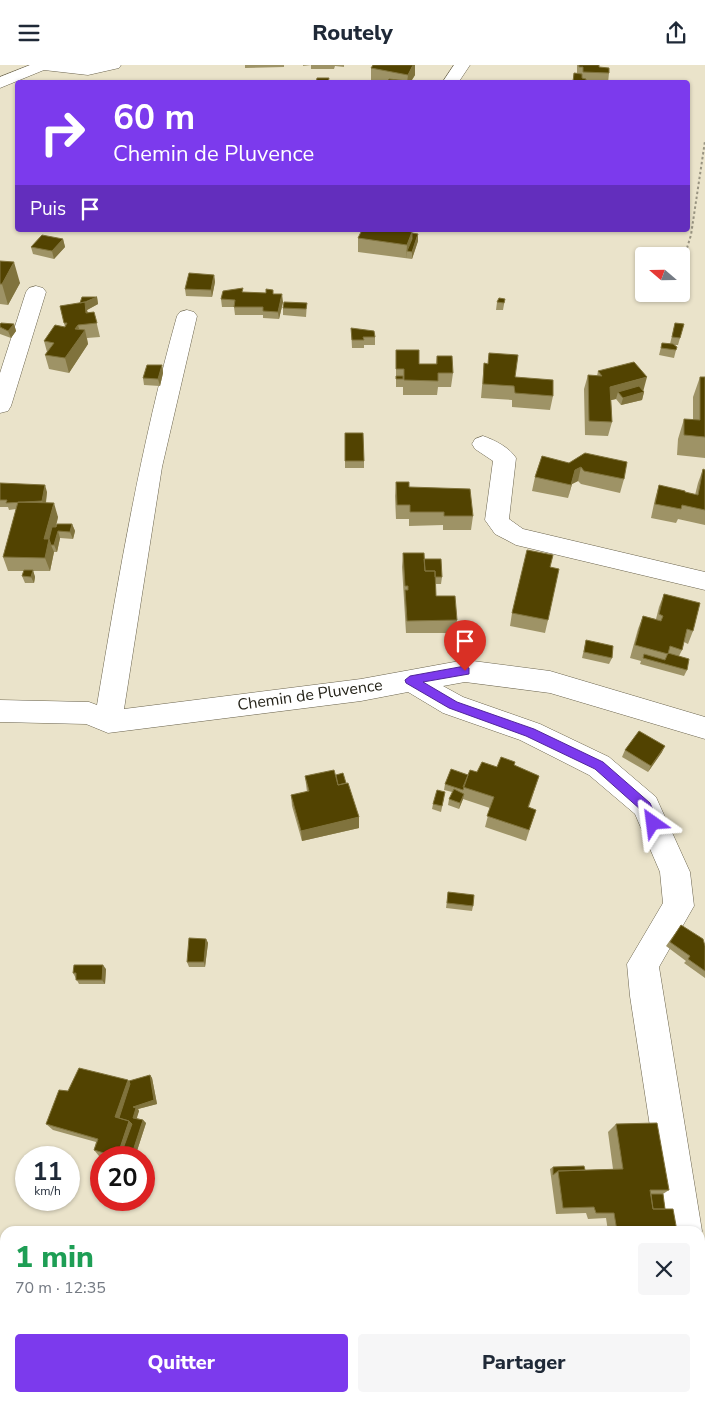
<!DOCTYPE html>
<html lang="fr">
<head>
<meta charset="utf-8">
<style>
  :root { --surface:#fff; --page:#f6f6f7; --text:#1f2937; --muted:#747a83; --accent:#7c3aed }
  body { margin:0; font-family:"Nunito Sans",sans-serif; background:var(--page); color:var(--text); height:100vh; display:flex; flex-direction:column; font-size:19px; white-space:nowrap }
  * { box-sizing:border-box; margin:0 }
  p { font-size:16px; color:var(--muted) }
  .icon { flex:none; width:28px; height:28px; fill:none; stroke:currentColor; stroke-width:2; stroke-linecap:round; stroke-linejoin:round }
  .map { position:relative; flex:1; overflow:hidden }
  .details { position:absolute; left:0px; top:1161px; width:705px; height:176px; display:flex; flex-direction:column; background:var(--surface); border-radius:15px 15px 0 0; box-shadow:0 1px 4px #0004 }
  .details>* { flex:none }
  .hud { position:absolute; left:15px; top:15px; width:675px; height:152px; border-radius:5px; box-shadow:0 1px 4px #0004; background:#7c3aed; color:#fff; overflow:hidden }
  .needle { width:32px; rotate:290deg }
  .tools { position:absolute; left:635px; top:182px; display:grid; gap:10px }
  .tools a { display:grid; place-items:center; width:55px; height:55px; border-radius:5px; background:var(--surface); box-shadow:0 1px 4px #0004; font-size:25px }
  .speed { position:absolute; left:15px; top:1081px; display:flex; gap:10px; font-size:25px; font-weight:700; text-align:center }
  .speed>* { display:grid; place-content:center; width:65px; height:65px; border-radius:50%; background:var(--surface); box-shadow:0 1px 4px #0004; line-height:1 }
  .speed small { font-size:12px; font-weight:400 }
  .speed .limit { border:8px solid #d22; background:#fff; color:#111 }
  .pin { position:absolute; display:grid; place-items:center; width:42px; height:42px; color:#fff; margin:-51px -21px; border-radius:50% 50% 50% 0; rotate:-45deg; box-shadow:0 0 5px #0007 }
  .pin .icon { rotate:45deg }
  .me { position:absolute; width:55px; margin:-28px; rotate:329deg; stroke-linejoin:round; filter:drop-shadow(0 0 4px #0008) }
  .turn { display:flex; align-items:center; gap:18px; height:105px; padding:0 15px; font-size:22px }
  .turn .icon { width:65px; height:65px; stroke-width:2.5 }
  .turn b { display:block; font-size:35px; line-height:42px }
  .then { display:flex; align-items:center; height:48px; padding:0 15px; background:#0003; gap:10px; font-size:19px }
  .round { display:grid; place-items:center; flex:none; width:52px; height:52px; border-radius:5px; background:var(--page) }
  .headline { display:flex; align-items:center; justify-content:space-between; height:85px; padding:0 15px }
  h1 { font-size:30px; font-weight:800; line-height:38px; color:#1e9e55 }
  .action { display:flex; gap:10px; margin-top:auto; padding:10px 15px }
  .action a { flex:1; height:58px; border-radius:5px; background:var(--accent); color:#fff; font-size:20px; font-weight:800; line-height:58px; text-align:center }
  .action a+a { background:var(--page); color:var(--text) }
  header { display:flex; justify-content:space-between; align-items:center; height:65px; padding:0 15px; background:var(--surface); font-size:22px; font-weight:800 }
  .map>svg:first-child { display:block }
</style>
</head>
<body>
<header><svg class="icon" aria-label="menu" viewBox="0 0 24 24"><path d="M4 6h16M4 12h16M4 18h16"/></svg>Routely<svg class="icon" aria-label="share" viewBox="0 0 24 24"><path d="M12 15V3M7 8l5-5 5 5M5 13v7h14v-7"/></svg></header>
<div class="map">
<svg width="705" height="1337" viewBox="0 0 705 1337">
  <rect width="100%" height="100%" fill="#eae3ca"/>
  <g fill="none" stroke-linecap="round" stroke-linejoin="round">
    <!-- minor casing -->
    <g stroke="#6a634d" stroke-width="1">
      <path id="minor" d="M30,0H121L119,3L88,10L44,5L0,23V12Z
        M454,0H470L458,18H442Z
        M36,221L43,223L46,227L11,341L8,346L0,348V308L26,227L29,223Z
        M187,245L194,247L197,251L162,402L124,644L361,614L465,595L550,606L705,652V674L550,628L465,617L443,621L463,632L540,659L609,692L656,732L660,741L690,807L694,841L659,902L702,1166L700,1171V1166H666L630,931L627,899L663,838L660,807L635,749L589,710L520,675L443,648L408,627L361,636L108,668L86,659L0,657V635L89,637L97,640C119,509 141,379 177,251L180,247Z
        M483,371C495,375 510,383 516,393L509,454L523,464L705,507V525L516,480L495,469L485,455L493,396L475,384L472,379L475,374Z"/>
    </g>
    <!-- path -->
    <path stroke="#989380" stroke-width="2" stroke-dasharray="2.5 2.5" stroke-linecap="butt" d="M681,191L687,183L691,170L705,76"/>
    <!-- minor -->
    <use href="#minor" fill="#fff" fill-rule="evenodd"/>
  </g>
  <!-- wall -->
  <path fill="#9e9366" d="M245,0H284V2L245,3Z
    M303,0H344V2L335,1L334,4H311V0L303,1Z
    M577,0H599V2L609,8L608,18H572L574,8H577Z
    M371,3L415,10L410,18H373L371,17Z
    M412,168L418,176L412,194L358,187V173Z
    M63,174L65,182L54,194L33,189L31,182Z
    M0,196L20,218L8,240L0,239Z
    M214,210L215,217L212,232L186,231L185,224Z
    M243,227L274,229L283,237L279,254L263,253V250H235L234,242H222L221,234Z
    M97,232L98,239L87,245L88,248L94,247L100,272L87,273L88,279L69,308L49,304L45,290L47,287L44,276L65,262L60,241L80,238Z
    M505,234L503,245H496L497,237Z
    M307,238L306,252L283,250V243Z
    M675,258L684,259L678,280H674L676,285L674,293L659,290L662,278L670,279Z
    M0,259H14L16,266L11,273L0,269Z
    M351,263L375,272V280H364V283H352Z
    M396,285L419,299H436L437,291L453,308L451,322H438L437,330H403V319V322H396Z
    M489,288L515,312L553,331L550,345L512,342V335L481,333L484,298L488,299Z
    M162,300L163,308L160,321L144,320L143,313Z
    M598,306L643,326L644,327L642,335L621,340L616,334L611,335L612,357L608,371L585,370L584,324L588,310L597,311Z
    M700,312H705V393L677,390L678,374L684,354L693,355V332Z
    M345,368L364,396V403H345Z
    M542,391L624,414L620,428L581,419L578,416L572,419L568,433L532,426L535,412Z
    M703,404L705,405V460L678,454L676,458L651,453L655,434L659,420L695,430L698,418Z
    M396,417L409,422L473,451L471,465H443V460L409,461V454H396L395,431Z
    M0,418L47,427L46,438L58,452L56,462L72,459L75,466L73,474L60,473L57,487H54L50,506H33L35,512L34,518H25L22,511L24,506H8L3,492L16,444L9,445L8,442H0Z
    M403,488L424,494L442,512L441,519H436V531L457,555L455,568H406L402,502Z
    M550,502L548,555L545,568L510,561L512,548Z
    M664,529L693,566L688,579L684,577L682,585L679,591L687,605L684,611L640,599L641,596L630,593L638,564L643,551L656,554L659,542Z
    M586,575L612,593L609,599L582,593Z
    M625,685L662,687L648,707L622,692Z
    M514,700L539,711L529,742L536,745L526,776L485,762L490,743L463,734L459,744L448,740L449,734L452,727L444,725L445,719L468,710L497,702Z
    M336,710L346,718L359,752V763L302,776L292,741L291,730L307,727L305,711Z
    M444,733L441,747L432,744L433,739Z
    M448,827L473,841L472,846L446,843Z
    M681,860L705,881V913L684,898L686,896L666,881Z
    M206,874L208,878L205,902H189L187,897Z
    M106,904L105,919H79L73,908Z
    M150,1010L152,1013L157,1039L138,1044L139,1046L136,1053L143,1055L146,1058L135,1092H106L99,1091L94,1085L96,1077L53,1065L46,1059L68,1026L128,1015L129,1016Z
    M616,1059L669,1125L663,1129L665,1144L677,1166H608L606,1153L588,1154L586,1148L556,1149L550,1104L553,1102L585,1105L613,1104L608,1067Z"/>
  <!-- shaded-wall -->
  <path fill="#80733d" d="M413,0H415V10L410,18H407L408,10Z
    M412,167L411,181L407,186L406,194L407,180Z
    M418,169V176L412,194V187Z
    M63,174L65,182L54,194L52,186Z
    M14,197L20,218L8,240L2,219Z
    M214,210L215,217L212,232L211,225Z
    M282,229L283,237L279,254L278,247Z
    M97,232L98,239L87,245L88,251L80,240Z
    M14,259L16,266L11,273L8,266Z
    M78,260L81,271L85,265L88,279L69,308L65,293L75,264Z
    M162,300L163,308L160,321L158,314Z
    M647,312L643,327H618L616,334L607,336L610,322Z
    M644,327L642,335L621,340L623,333Z
    M581,402L578,416L572,419L568,433L575,405Z
    M45,420L47,427L45,443L42,436Z
    M54,438L58,452L51,480L54,487L50,506L45,493L44,474Z
    M72,459L75,466L73,474L70,467Z
    M58,466L60,473L57,487L54,480Z
    M33,505L35,512L34,518L31,512Z
    M665,681L662,687L648,707L651,701Z
    M464,729L463,734L459,744L460,738Z
    M359,752V763L302,776L301,766Z
    M206,874L208,878L205,902L204,897Z
    M103,900L106,904L105,919L102,915Z
    M150,1010L152,1013L157,1039L138,1044L139,1046L136,1056L133,1053V1042Z
    M128,1015L133,1022L121,1056L115,1052Z
    M143,1055L146,1058L135,1092H131Z
    M129,1056L134,1062L124,1092H117Z"/>
  <!-- building -->
  <path fill="#524301" stroke="#80733d" d="M373,0H413L408,10L371,3Z
    M579,0H599V2L609,3V8L583,7V2H579Z
    M574,8L582,9V13L586,14V18H573Z
    M317,13H329L328,18H316Z
    M389,14L407,16V18L386,17Z
    M362,165H401L412,167L407,180L358,173Z
    M412,168L418,169L412,187L407,186L412,174Z
    M42,170L63,174L52,186L31,182Z
    M0,196L14,197L2,219H0Z
    M189,208L214,210L211,225L185,224Z
    M243,223L242,227L266,228V224L273,225V229H282L278,247L263,246V242H234L235,235L221,234L223,226Z
    M82,232H97L85,237L80,238Z
    M499,233L505,234L504,238L497,237Z
    M85,237L86,248L94,247L97,258L78,260L75,264L85,265L65,293L45,290L54,278L44,276L55,260L65,262L67,258H64L60,241Z
    M284,237L307,238L306,244L283,243Z
    M1,258L14,259L8,266L0,262V259Z
    M675,258L684,259L680,273L672,272Z
    M351,263L374,266L375,272H363L364,275H352Z
    M662,278L673,279L677,282L676,285L661,283Z
    M396,285H419V299H437V291H452L453,308H438V316L404,315V304H396Z
    M489,288L518,290L515,312L553,315V331L515,328L514,321L483,319L484,298L488,299Z
    M634,297L647,312L610,322L612,357L589,356L588,310L602,311L598,306Z
    M147,300H162L158,314L143,313Z
    M396,311H403V314H396Z
    M700,312H705V372L684,370V354L700,355Z
    M639,321L644,327L623,333L618,327Z
    M345,368H363L364,396H345Z
    M585,388L627,397L624,414L584,406L581,402L575,405L571,420L535,412L542,391L569,398Z
    M703,404L705,405V445L682,440L681,444L655,439L659,420L685,426V427L698,430Z
    M396,417H409V422L470,424L473,451H444V447H410V440H397Z
    M0,418L45,420L42,436L6,438L7,435H0Z
    M18,437L54,438L44,474H49L45,493L3,492Z
    M57,459H72L70,467L58,466L54,480H51L49,474L52,462H56Z
    M527,485L553,490L550,502L559,504L548,555L512,548Z
    M403,488H424L425,506H435L436,531H455L457,555L407,556L405,525H408V521H405Z
    M424,494H441L442,512H435V506H425Z
    M24,505H33L31,512L22,511Z
    M664,529L700,538L693,566L687,564L682,585L670,581L668,589L635,580L643,551L661,556L663,551L659,549Z
    M586,575L613,581L612,593L584,587Z
    M668,588L689,594L687,605L643,593L644,589L665,595Z
    M639,666L665,681L651,701L625,685Z
    M501,692L515,697L514,700L539,711L528,742L536,745L529,765L487,751L494,732L463,722L470,705L477,707L482,697L497,702Z
    M451,704L468,710L463,725L445,719Z
    M334,705L338,720L348,718L359,752L301,766L291,730L309,726L305,711Z
    M343,708L346,718L338,720L336,710Z
    M454,724L464,729L460,738L449,734Z
    M437,725L445,727L442,741L433,739Z
    M448,827L474,830L473,841L447,838Z
    M681,860L703,874L705,881V906L688,894L690,891L670,877Z
    M189,873L206,874L204,897H187Z
    M74,900H103L102,915H76V908H73Z
    M79,1003L128,1015L115,1052L129,1056L117,1092L94,1085L98,1074L46,1059L59,1025L68,1026Z
    M150,1010L154,1035L133,1042L136,1043L133,1053L143,1055L131,1092H120L132,1059L129,1056L119,1053L130,1019L129,1016Z
    M657,1058L669,1125H650L653,1144H673L677,1166H617L614,1148H596L594,1142L563,1143L558,1106L623,1104L616,1059Z
    M584,1101L585,1105L558,1106L553,1110V1102Z
    M651,1129H663L665,1144H653Z"/>
  <!-- route -->
  <path fill="#7c3aed" stroke="#51269a" d="M465,601L469,603V609L423,617L457,637L534,664L603,697L650,738L659,758L657,762H649L641,745L595,704L526,671L449,643L406,618L405,615L410,611Z"/>
  <g text-anchor="middle" dominant-baseline="central" stroke-width="5" stroke-linejoin="round" paint-order="stroke">
    <!-- street labels -->
    <g font-size="16" fill="#252319" stroke="#fff">
      <text transform="translate(310 630) rotate(-8)">Chemin de Pluvence</text>
    </g>
  </g>
</svg>
<div class="tools">
<a><svg class="needle" viewBox="-14 -14 28 28"><path d="M0-13l5 13h-10z" fill="#e53935"/><path d="M0 13l5-13h-10z" fill="#747a83"/></svg></a>
</div>
<div class="speed"><div>11<small>km/h</small></div><div class="limit">20</div></div>
<div class="pin" style="left:465px;top:606px;background:#d93025"><svg class="icon" aria-label="arrive" viewBox="0 0 24 24"><path d="M6 21V4h12l-3 4 3 4H6"/></svg></div>
<svg class="me" style="left:653px;top:758px" viewBox="-20 -20 40 40"><path d="M0-17L14 15 0 8-14 15z" fill="#7c3aed" stroke="#fff" stroke-width="4"/></svg>
<div class="hud">
<div class="turn"><svg class="icon" aria-label="right" viewBox="0 0 24 24"><path d="M7 20v-9h11M14 6l5 5-5 5"/></svg><div><b>60 m</b>Chemin de Pluvence</div></div>
<div class="then">Puis<svg class="icon" aria-label="arrive" viewBox="0 0 24 24"><path d="M6 21V4h12l-3 4 3 4H6"/></svg></div>
</div>
<section class="details">
<div class="headline"><div><h1>1 min</h1><p>70 m · 12:35</p></div><a class="round"><svg class="icon" aria-label="close" viewBox="0 0 24 24"><path d="M6 6l12 12M18 6L6 18"/></svg></a></div>
<div class="action"><a>Quitter</a><a>Partager</a></div>
</section>
</div>
</body>
</html>
